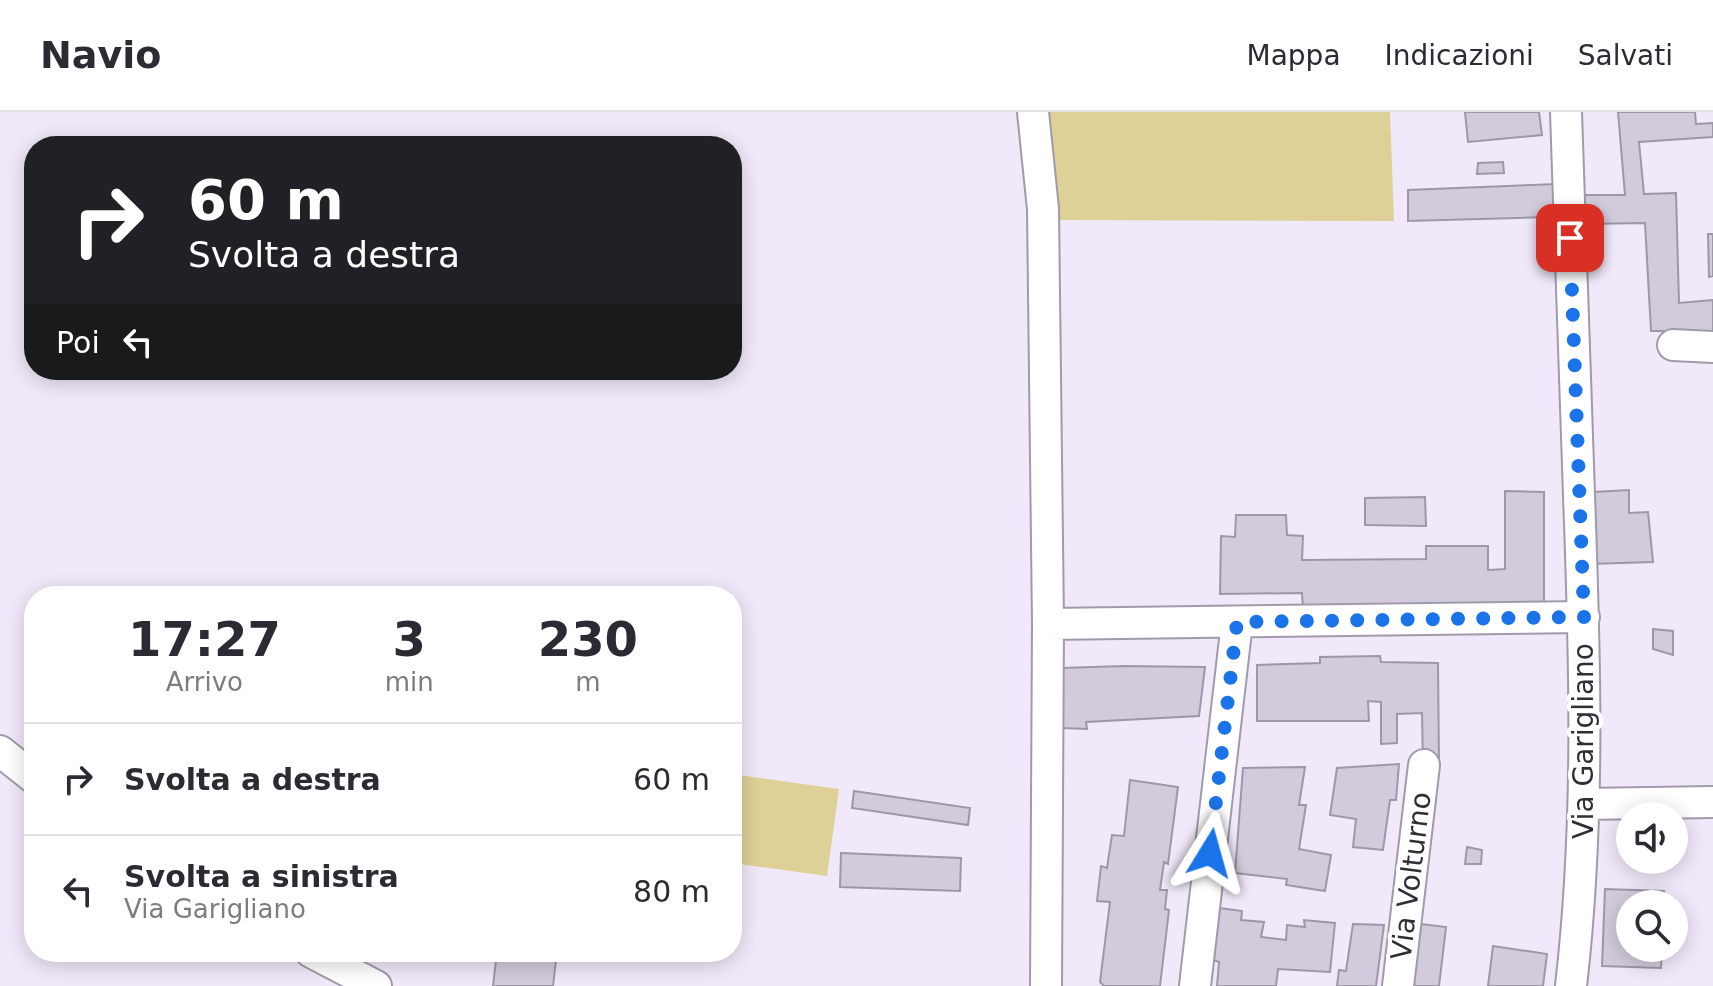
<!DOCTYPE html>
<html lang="it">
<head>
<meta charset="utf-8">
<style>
  :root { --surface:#fff; --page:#f2f2f3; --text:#2b2b33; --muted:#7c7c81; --line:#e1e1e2 }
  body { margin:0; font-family:"DejaVu Sans",sans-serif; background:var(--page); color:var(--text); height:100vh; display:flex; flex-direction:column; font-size:30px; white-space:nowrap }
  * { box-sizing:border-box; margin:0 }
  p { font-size:26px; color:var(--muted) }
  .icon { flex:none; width:44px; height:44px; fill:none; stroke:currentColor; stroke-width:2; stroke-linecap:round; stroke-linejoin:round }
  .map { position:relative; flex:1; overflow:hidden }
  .sheet { position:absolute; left:24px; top:474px; width:718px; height:376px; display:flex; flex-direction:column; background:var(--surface); border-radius:32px; box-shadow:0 4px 20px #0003 }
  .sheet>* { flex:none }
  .guide { position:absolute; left:24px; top:24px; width:718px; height:244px; border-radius:32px; box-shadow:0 4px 20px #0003; background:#202124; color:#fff; overflow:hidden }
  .tools { position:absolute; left:1616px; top:690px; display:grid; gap:16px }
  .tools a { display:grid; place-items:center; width:72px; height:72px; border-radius:50%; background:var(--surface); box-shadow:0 4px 20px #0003; font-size:40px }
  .pin { position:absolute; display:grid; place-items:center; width:68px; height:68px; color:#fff; margin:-34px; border-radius:16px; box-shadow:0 4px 12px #0006 }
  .me { position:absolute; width:88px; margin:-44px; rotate:8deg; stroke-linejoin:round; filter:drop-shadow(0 0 6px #0008) }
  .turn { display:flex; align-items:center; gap:28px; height:168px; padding:0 32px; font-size:36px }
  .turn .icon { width:104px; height:104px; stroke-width:2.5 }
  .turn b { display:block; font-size:56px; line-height:68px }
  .then { display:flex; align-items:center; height:76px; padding:0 32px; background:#0003; gap:16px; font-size:30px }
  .eta { display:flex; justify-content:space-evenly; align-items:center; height:136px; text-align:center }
  .eta b { font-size:48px; font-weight:700; line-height:56px }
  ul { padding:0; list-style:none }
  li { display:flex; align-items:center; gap:24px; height:112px; padding:0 32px; border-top:2px solid var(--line) }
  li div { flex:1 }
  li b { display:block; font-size:30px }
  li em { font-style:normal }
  header { display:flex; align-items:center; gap:48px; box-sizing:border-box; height:112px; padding:0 40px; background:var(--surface); border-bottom:2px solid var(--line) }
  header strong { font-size:38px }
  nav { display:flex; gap:44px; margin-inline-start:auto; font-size:28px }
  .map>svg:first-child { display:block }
</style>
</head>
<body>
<header>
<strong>Navio</strong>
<nav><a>Mappa</a><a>Indicazioni</a><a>Salvati</a></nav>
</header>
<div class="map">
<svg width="1713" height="874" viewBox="0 0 1713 874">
  <rect width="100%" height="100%" fill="#f1e9fa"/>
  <!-- green -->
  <path fill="#ded197" d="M1044,0H1390L1394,109L1055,108Z
    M732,662L839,677L827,764L732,751Z"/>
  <!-- building -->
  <path fill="#d2cbdc" stroke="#9e97a7" stroke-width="2" d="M1465,0H1539L1542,23L1468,30Z
    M1618,0H1695L1696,12L1713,11V25L1639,30L1644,82L1676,81L1679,191L1713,188V219H1651L1645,111L1585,112V83H1625Z
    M1503,50L1504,61L1477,62L1478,51Z
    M1557,72L1558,99L1549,105L1408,109V78Z
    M1708,122H1713V164L1709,165Z
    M1629,378V401L1648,400L1653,450L1590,452L1593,380Z
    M1505,379L1544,380V496L1425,491V498L1303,497L1302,481L1220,482L1221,424L1235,425L1236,403H1286L1287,423L1303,424L1302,448L1426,447V434H1488V458L1505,457Z
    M1425,385L1426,414L1365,413V386Z
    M1653,517L1673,519V543L1653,537Z
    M1380,544L1381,550L1438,551L1439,653L1423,652L1422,601L1397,602V631L1381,632V590L1368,589L1369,609H1257V553L1320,551V545Z
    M1124,554L1205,555L1199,604L1086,610L1087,617L1062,616V556Z
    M1399,652L1396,688H1390L1383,738L1353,735L1356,707L1330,703L1337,656Z
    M1305,655L1299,693H1306L1299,737L1331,743L1325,779L1286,773L1287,767L1235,761L1243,656Z
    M1130,668L1178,675L1168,752L1164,750L1160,778H1167L1165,797L1169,798L1160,874H1104L1100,870L1110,790L1097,789L1101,754L1107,756L1112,723L1124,724Z
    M854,679L970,696L968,713L852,696Z
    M1467,735L1482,738L1481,752H1465Z
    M841,741L961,746L960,779L840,775Z
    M1605,777L1664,779V792H1630V836H1662L1661,856L1602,854Z
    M1220,796L1242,799L1241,808L1264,810L1261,825L1286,828L1287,813L1305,815L1304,808L1335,811L1330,860L1278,857L1276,874H1217L1219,850L1213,848Z
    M1413,811L1446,815L1439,874H1406Z
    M1353,812L1384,813L1376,874H1337L1339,858L1346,859Z
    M1493,834L1547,842L1543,874H1488Z
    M497,840H557L553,874H493Z"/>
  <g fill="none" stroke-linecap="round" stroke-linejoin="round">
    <!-- minor casing -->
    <g stroke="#a19aaa" stroke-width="34">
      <path id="minor" d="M1033,0L1043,97L1048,512L1584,505
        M1566,0C1570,128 1575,255 1579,383C1585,547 1590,710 1571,874
        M1673,233L1713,235
        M0,639L34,666
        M1584,692L1713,690
        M311,840L376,874
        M1046,874L1048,512
        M1195,874L1237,510
        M1398,874L1424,653"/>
    </g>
    <!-- minor -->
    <use href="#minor" stroke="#fff" stroke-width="30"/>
  </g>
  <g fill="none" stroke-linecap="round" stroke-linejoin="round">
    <!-- route -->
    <path stroke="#1a73e8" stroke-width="14" stroke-dasharray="0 25.2" d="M1210,741L1237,510L1584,505L1570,126"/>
  </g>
  <g text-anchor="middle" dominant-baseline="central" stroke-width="8" stroke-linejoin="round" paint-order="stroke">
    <!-- street labels -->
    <g font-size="28" fill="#302d34" stroke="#fff">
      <text transform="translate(1583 629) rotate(-90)">Via Garigliano</text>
      <text transform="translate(1411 764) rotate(-83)">Via Volturno</text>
    </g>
  </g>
</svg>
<div class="tools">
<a><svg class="icon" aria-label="sound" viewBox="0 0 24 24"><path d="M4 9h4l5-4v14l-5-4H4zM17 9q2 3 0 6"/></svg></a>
<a><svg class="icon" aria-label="search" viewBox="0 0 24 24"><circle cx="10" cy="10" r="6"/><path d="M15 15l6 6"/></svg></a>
</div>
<div class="pin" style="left:1570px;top:126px;background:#d93025"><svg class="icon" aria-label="arrive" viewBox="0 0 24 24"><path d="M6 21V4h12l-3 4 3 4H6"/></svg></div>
<svg class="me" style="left:1210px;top:741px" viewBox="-20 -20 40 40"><path d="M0-17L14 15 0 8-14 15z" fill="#1a73e8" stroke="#fff" stroke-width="4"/></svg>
<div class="guide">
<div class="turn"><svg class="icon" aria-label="right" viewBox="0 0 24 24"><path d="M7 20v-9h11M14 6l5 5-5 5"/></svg><div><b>60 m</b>Svolta a destra</div></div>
<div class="then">Poi<svg class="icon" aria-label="left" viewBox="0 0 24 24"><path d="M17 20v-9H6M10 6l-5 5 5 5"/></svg></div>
</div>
<section class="sheet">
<div class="eta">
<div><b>17:27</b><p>Arrivo</p></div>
<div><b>3</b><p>min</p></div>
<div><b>230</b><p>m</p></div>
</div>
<ul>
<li><svg class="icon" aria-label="right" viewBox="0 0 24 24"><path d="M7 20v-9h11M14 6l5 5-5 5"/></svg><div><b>Svolta a destra</b></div><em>60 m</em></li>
<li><svg class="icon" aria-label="left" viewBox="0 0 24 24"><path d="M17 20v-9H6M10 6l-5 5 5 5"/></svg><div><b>Svolta a sinistra</b><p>Via Garigliano</p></div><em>80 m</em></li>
</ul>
</section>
</div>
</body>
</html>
